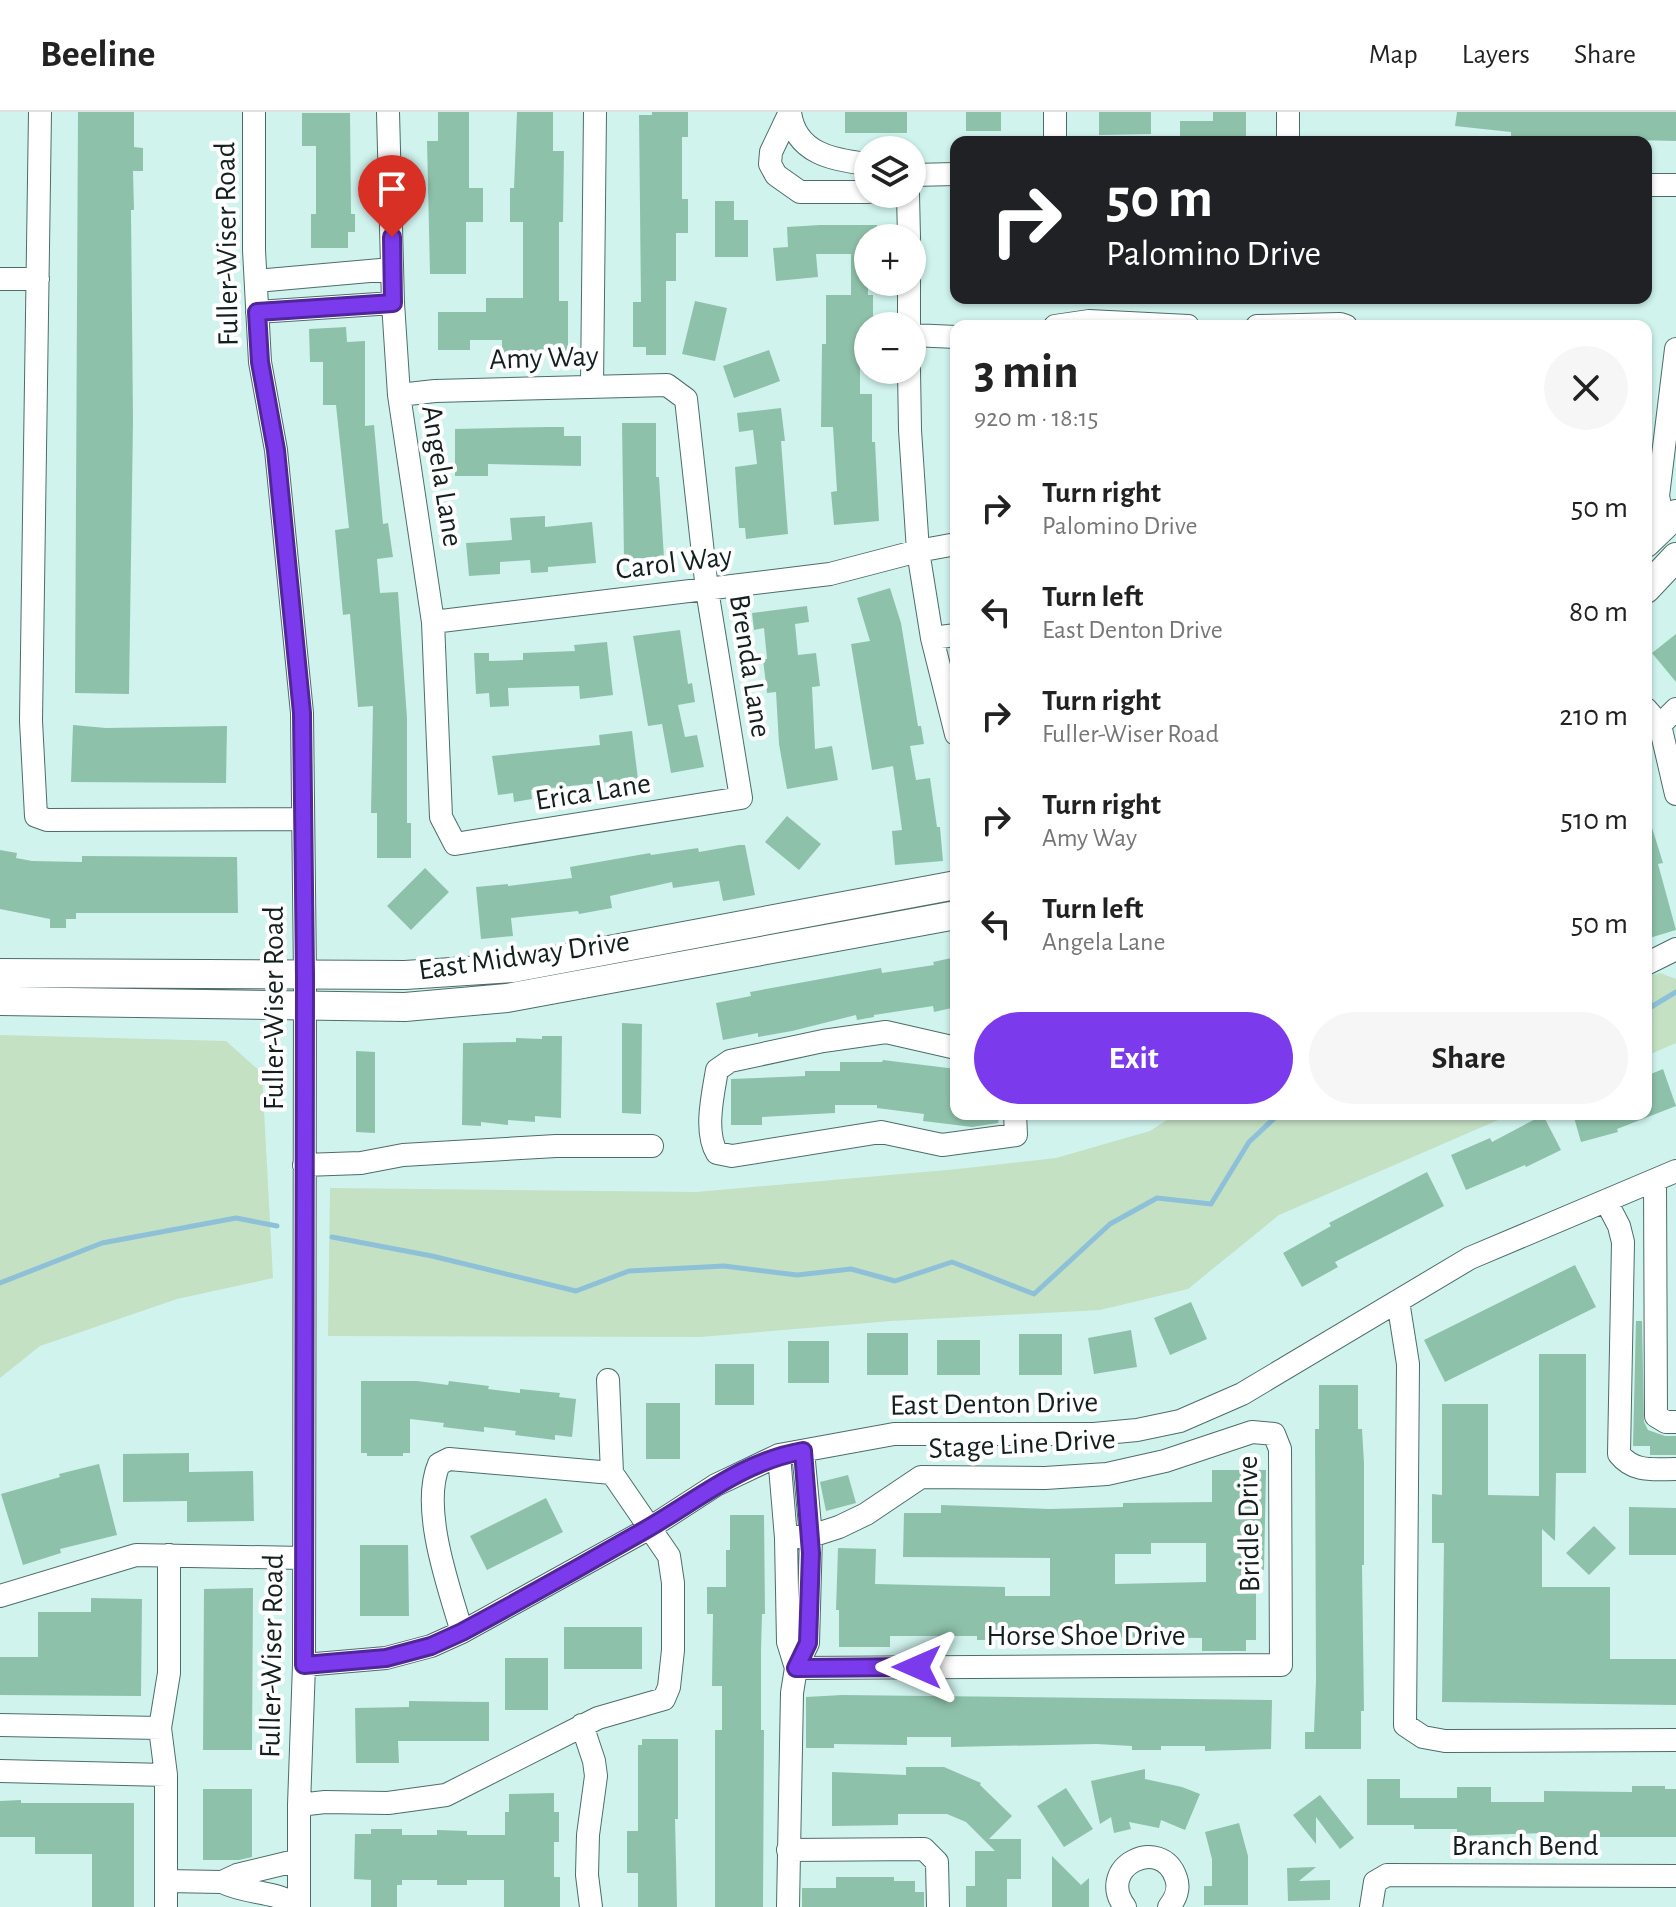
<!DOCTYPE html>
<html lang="en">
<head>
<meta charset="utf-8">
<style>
  :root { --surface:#fff; --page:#f6f6f6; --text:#222; --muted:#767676; --line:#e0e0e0; --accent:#7c3aed }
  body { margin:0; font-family:"Alegreya Sans",sans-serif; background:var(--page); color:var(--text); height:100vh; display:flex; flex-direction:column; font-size:30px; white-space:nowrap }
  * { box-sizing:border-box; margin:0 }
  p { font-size:26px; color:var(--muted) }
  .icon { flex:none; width:44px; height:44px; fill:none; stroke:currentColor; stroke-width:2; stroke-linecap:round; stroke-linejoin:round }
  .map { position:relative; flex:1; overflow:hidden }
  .sheet { position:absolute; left:950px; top:208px; width:702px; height:800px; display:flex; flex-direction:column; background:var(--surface); border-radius:16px; box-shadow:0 2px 6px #0004 }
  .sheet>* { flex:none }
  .guide { position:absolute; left:950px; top:24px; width:702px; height:168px; border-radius:16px; box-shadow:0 2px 6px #0004; background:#202124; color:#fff; overflow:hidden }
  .buttons { position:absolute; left:854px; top:24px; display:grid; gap:16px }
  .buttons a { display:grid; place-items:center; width:72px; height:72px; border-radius:50%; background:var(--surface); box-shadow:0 2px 6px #0004; font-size:40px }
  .pin { position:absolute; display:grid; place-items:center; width:68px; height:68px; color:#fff; margin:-82px -34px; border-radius:50% 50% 50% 0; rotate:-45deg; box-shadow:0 0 8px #0007 }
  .pin .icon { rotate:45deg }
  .me { position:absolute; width:88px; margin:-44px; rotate:270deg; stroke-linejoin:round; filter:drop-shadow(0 0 6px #0008) }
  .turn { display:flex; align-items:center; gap:28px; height:168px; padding:0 24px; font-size:36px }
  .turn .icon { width:104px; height:104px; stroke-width:2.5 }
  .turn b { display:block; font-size:56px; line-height:68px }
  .round { display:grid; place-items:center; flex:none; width:84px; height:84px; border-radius:42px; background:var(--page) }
  .headline { display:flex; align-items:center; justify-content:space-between; height:136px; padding:0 24px }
  h1 { font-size:48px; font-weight:600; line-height:60px }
  .primary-button { display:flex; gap:16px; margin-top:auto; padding:16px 24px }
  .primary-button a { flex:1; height:92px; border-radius:48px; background:var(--accent); color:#fff; font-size:32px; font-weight:600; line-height:92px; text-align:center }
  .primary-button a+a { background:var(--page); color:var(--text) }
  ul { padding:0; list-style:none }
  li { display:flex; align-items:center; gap:24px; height:104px; padding:0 24px }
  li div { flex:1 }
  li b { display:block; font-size:30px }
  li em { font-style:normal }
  header { display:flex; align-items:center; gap:48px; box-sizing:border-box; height:112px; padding:0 40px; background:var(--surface); border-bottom:2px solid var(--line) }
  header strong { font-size:38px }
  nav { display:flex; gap:44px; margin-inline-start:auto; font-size:28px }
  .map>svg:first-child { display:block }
</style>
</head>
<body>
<header>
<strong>Beeline</strong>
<nav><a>Map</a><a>Layers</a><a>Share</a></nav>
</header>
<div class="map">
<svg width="1676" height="1795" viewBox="0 0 1676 1795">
  <rect width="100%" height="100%" fill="#d0f3ee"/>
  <!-- green -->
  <path fill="#c4e1c4" d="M1660,861L1676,867V931L1646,944V865Z
    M0,923L226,929L262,961L273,1166L177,1187L40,1234L0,1266Z
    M1176,1002H1512L1279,1103L1188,1177L1100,1198L891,1209L700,1225L328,1224L330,1076L696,1080L958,1057L1056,1046L1150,1019Z"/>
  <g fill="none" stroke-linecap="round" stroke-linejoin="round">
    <!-- stream -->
    <path stroke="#8ec1d8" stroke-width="5" d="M1646,898L1676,880
      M332,1125L432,1144L576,1179L629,1159L724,1154L797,1163L851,1157L895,1169L952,1150L1034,1182L1110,1112L1157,1086L1211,1092L1249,1030L1279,1002
      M0,1171L102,1131L236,1106L277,1114"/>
  </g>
  <!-- building -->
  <path fill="#8ec1aa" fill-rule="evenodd" d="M78,0H134V35L143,36V59H133L134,98H131L133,309L129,582L75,581Z
    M438,0H469V76H483V110H466V162H430L427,29H438Z
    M517,0H553V39H564L563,110H559V189H568V241H502V228H470V238H438V200H486V186H523V110H510V76H514Z
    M652,0H688V25H682V87H688V121H676V169H666V243H646V235H633V190H641L639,3H652Z
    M845,0H907V21H845Z
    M966,0H1001V19H966Z
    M1099,0H1151V22L1099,23Z
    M1213,0H1246V30H1180V9H1213Z
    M1457,0H1676V29L1511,25V20L1455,14Z
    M302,1H350L351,102H355V120H348V136H311V102H316V34H302Z
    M715,89H734V108H748V145H715Z
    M820,113H877V126H868V183H873V214H868V249H860V282H872V330H875L879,409L834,413L831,380L837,379L833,315H821L822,232H826V183H851V142H816L818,165L776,169L773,136L788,135L787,115Z
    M695,189L727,196L715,249L682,242Z
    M346,215L347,230L365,229V314L374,313L383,412L388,411L393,445L377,447L380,481L398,480L407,606V711H411V746H377V701H371L373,594L358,595L350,502L343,503L335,418L349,416L336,293H323V250H310L309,217Z
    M769,238L780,269L734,286L723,254Z
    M781,296L785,329H781L788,422L746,427L745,416H739L735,355L757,352L753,318L739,320L737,301Z
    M622,311H656V365H659L664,446H624Z
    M547,315H564V324H581V354L488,352V364H455V317Z
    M545,404V415L592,410L596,451L548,455V460L531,461L530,448L500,450V462L469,464L466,431L512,428L510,406Z
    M890,476L901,511L918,614H921L924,632L910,634L916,668L930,666L937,715H940L943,749L895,753L892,719L902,718L893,654L872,658L851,532L870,529L857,486Z
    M807,494L809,510L795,512L798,543L816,541L820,574L812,575L815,637L832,634L838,668L787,677L779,632L776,580L767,581L763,547H767L764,516L754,518L752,501Z
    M680,518L688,572L692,571L695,590L678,593L685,625L697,623L704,655L671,661L662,612L648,614L633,524Z
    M1676,522V570L1652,541Z
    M607,530L613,583L580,587L579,574L508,576L509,594L490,595L489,581L476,582L474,541H489V549L523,548V541L575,539L574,533Z
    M73,613L106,616L227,614L226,671L71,670Z
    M632,619L638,667L531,678L532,687L514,690L513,681L498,683L492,644L600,633L599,623Z
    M787,704L821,732L799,758L765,730Z
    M1649,706L1663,751L1658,752L1676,818L1646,827V707Z
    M739,733H745L755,783L723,789L719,769L673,776L672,770L610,784L612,796L579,802L578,799L511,806L513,824L481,827L476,775L508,772V774L572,766L570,755L650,741L651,743L698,736L699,740Z
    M0,738L17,741L16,746L32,749L82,750V744L237,745L238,801H76V807H66V816H50V807L0,797Z
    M425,756L449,780L411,818L387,794Z
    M956,845V895L934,900L933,894L874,903V905L857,908L856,903L792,919L758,925V921L723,928L716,891L751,884L750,880L881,856L882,861L934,853L933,850Z
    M622,911L642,912L641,1002L622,1001Z
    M542,924H562L561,1006L535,1004V1010L508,1008V1013L481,1010V1014L462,1013L463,931L516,930V926L542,927Z
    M356,939L375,940V1021L356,1020Z
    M883,948L956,957V1002H1000L998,1011L972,1015L956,1013L923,1009L924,1002L877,996V993H835V1001L762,1005V1013H731V967L805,964V959H840V950H882Z
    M1663,957L1676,994L1617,1017L1618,1020L1581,1030L1573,1002H1646V964Z
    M1543,1003L1561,1038L1526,1055L1525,1053L1466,1078L1451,1043L1490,1026L1492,1030Z
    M1427,1060L1444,1094L1335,1150L1338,1155L1302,1175L1283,1141L1331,1114L1329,1111Z
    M1575,1153L1596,1195L1445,1270L1424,1228Z
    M1191,1190L1207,1227L1170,1243L1154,1206Z
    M1636,1209H1642L1644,1310L1648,1318L1665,1324H1676V1343H1650V1334H1633Z
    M1131,1218L1137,1255L1094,1262L1088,1226Z
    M867,1221H908V1263H867Z
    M1019,1222H1062V1263H1019Z
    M937,1228H980V1263H937Z
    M788,1229H829V1271H788Z
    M1539,1242H1586V1361H1556L1555,1429L1542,1417V1475H1610V1547H1676V1593L1442,1590L1444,1431H1432V1382L1442,1383V1292H1488V1383L1539,1384Z
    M715,1252H754V1293H715Z
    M361,1269H417L448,1273L449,1269L489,1274L488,1277L520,1281V1277L560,1281L559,1285L576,1287L572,1325L555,1323V1328L515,1323L516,1319L484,1315V1320L443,1315L444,1311L410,1307V1341H403V1344H367V1341H361Z
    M1319,1273H1358V1317H1362L1364,1351V1453H1362L1364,1599H1361V1637H1305V1620H1314L1316,1569L1315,1317H1319Z
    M646,1291H680V1347H646Z
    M189,1341V1360L253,1359L254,1409L187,1410V1389L123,1390V1342Z
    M99,1352L117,1423L60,1437L61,1441L23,1453L1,1382L60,1365L59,1362Z
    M1212,1358H1266L1264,1458H1256V1528H1246V1539H1202V1526L1105,1525V1527H1085V1523L1005,1524V1528H977V1524H890V1535H839V1498H836L838,1436L876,1437L875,1472L1005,1475V1484H1050V1446L903,1445L904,1401H941V1393L1050,1397L1123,1395V1391L1212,1390ZM1151,1431H1206V1470L1115,1472V1442H1151Z
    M848,1363L856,1391L826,1399L820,1370Z
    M546,1386L563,1420L487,1458L470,1424Z
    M1629,1395L1676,1396V1443H1629Z
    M730,1403H764L765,1502H762L761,1538V1618H764L763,1795H715V1618H722V1574H712L713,1502H707V1475H726V1438H730Z
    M1594,1414L1616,1436L1589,1463L1566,1441Z
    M360,1433H408L409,1504H360Z
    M253,1476L252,1638H203L204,1477Z
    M91,1486L142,1487L141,1584L0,1583V1545H38V1500H91Z
    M564,1515H642V1557H564Z
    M505,1546H548V1598H505Z
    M842,1583L1272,1588L1271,1637L1205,1639V1634H1161V1638H1132V1634L1096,1632L951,1635V1625H907V1633L834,1632V1636H806V1585Z
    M409,1589L489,1590V1629H398L399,1651H356L355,1596L409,1595Z
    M642,1627H678V1707H675L677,1795H638V1761H627V1719H638V1633H642Z
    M906,1655H944L981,1671L980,1673L1012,1704L989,1727H1021V1767H1007V1795H966V1774H975V1739H995L966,1710L947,1702H898V1713L832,1714V1660L906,1663Z
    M1145,1657V1667L1182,1675L1200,1682L1185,1718L1161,1708L1159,1716L1129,1710L1131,1717L1114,1721L1111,1705L1100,1712L1091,1669Z
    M1367,1667H1400V1686H1457V1675H1491V1690H1544V1679L1632,1680V1674H1665V1677H1676V1725H1544V1721L1457,1724V1717H1414V1713H1367Z
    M1066,1676L1093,1717L1064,1735L1037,1694Z
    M203,1677H252V1745L239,1748H203Z
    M554,1681V1700H559V1730H554V1765H560V1795H504V1768H467V1773H437V1768H402V1773H397V1795H371V1768L354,1767L355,1722H371V1717H402V1723H437V1718L467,1719V1723H505V1700H509V1682Z
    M1320,1683L1354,1726L1340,1737L1316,1705V1732L1293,1703Z
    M21,1688V1691H134V1795H92V1742H35V1725H0V1689Z
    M1239,1711L1248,1744V1793H1204V1774H1212V1747L1205,1720Z
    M1052,1744L1081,1773L1089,1766V1795H1052Z
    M1316,1755L1299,1769L1330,1768V1788L1288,1789L1287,1756Z
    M836,1765H894V1769H915V1780H924V1795H802V1776H836Z"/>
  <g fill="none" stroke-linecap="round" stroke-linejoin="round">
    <!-- minor casing -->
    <g stroke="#4d6d69" stroke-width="24">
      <path id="minor" d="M40,0L31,609L36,704L47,708L303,707
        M254,0V138L260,250L276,338L302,601L305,864L304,1553L299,1693V1795
        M388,0L393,191L399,283L433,510L441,705L455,732L741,686L707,478L686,287L667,273L435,279L399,283
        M790,0L771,40L770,52L776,63L800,80H868
        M790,0C795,41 832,48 868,52
        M1055,30V0
        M1288,30V0
        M912,63L956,62
        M1646,73H1676
        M908,82L909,126
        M0,167H38
        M256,169L392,157
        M909,170V214
        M257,200L393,191
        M1055,214L1089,209L1188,214
        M1257,214L1340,212L1346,214
        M912,223L956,225
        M909,258L910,318L918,439L932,526L956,622
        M592,274L595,0
        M1664,412L1658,384L1676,237
        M433,510L830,462L918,439L956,432
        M932,526L956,523
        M1646,597L1660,613L1676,682
        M1660,613L1676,597
        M1646,852L1676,837
        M956,936L886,920L823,929L730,949L717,958C713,982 704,1020 717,1041L732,1044L881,1020L942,1033L1016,1023L1015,1002
        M304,1053L361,1051L403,1043L556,1034H652
        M1655,1069L1656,1304L1666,1310H1676
        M1606,1089L1619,1114L1623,1130L1619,1342C1634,1361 1654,1357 1676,1357
        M1398,1189L1408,1252L1405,1613L1423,1625L1445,1629L1676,1628
        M608,1268L612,1361
        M779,1343L786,1426L788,1530L796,1556
        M786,1426L811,1424L839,1415L866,1402L921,1365L1045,1366L1107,1362L1165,1349L1252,1320L1274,1322L1280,1337L1281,1553L796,1556
        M0,1484L136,1443L303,1446
        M304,1553L386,1546L431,1534L462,1520L648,1417L716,1373L779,1343L894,1322H1094L1137,1318L1180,1309L1242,1282L1470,1146L1676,1059
        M0,1613L160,1616
        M582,1613L594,1649L596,1664L588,1723L587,1763L591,1795
        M0,1659L166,1663
        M299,1693L325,1690L388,1691L446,1683L598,1606L664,1587L669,1575L673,1538V1471L669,1444L612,1361L449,1347L439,1352C420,1396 449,1476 462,1520
        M788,1738L924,1737L937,1750L938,1795
        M299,1748L237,1763L222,1770C249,1783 276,1778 299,1795
        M166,1769L222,1770
        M166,1795V1663L160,1616L169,1561V1443
        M788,1795L792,1581L796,1556L808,1531L811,1424L803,1339
        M1125,1795C1095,1755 1161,1722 1176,1766C1180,1777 1176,1786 1169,1795
        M1371,1795L1375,1770L1387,1763L1676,1764"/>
    </g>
    <!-- major casing -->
    <g stroke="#4d6d69" stroke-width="30">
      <path id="major" d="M1646,431L1676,402
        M1646,477L1676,445
        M0,861L405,863L513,856L956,773
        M0,889L405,895L507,886L956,803"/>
    </g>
    <!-- minor -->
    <use href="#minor" stroke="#fff" stroke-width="22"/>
    <!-- major -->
    <use href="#major" stroke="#fff" stroke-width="28"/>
  </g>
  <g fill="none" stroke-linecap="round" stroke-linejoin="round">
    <!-- route casing -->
    <g stroke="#51269a" stroke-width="20">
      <path id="route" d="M392,125L393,191L257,200L260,250L276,338L302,601L305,864L304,1553L386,1546L431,1534L462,1520C523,1487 584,1453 645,1418C696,1389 743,1349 803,1339L811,1441L808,1531L796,1556L917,1555"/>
    </g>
    <!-- route -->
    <use href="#route" stroke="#7c3aed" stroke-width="14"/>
  </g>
  <g text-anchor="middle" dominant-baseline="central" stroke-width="8" stroke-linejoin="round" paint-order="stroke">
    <!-- street labels -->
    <g font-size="30" fill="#13201e" stroke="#fff">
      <text transform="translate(227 132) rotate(-91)">Fuller-Wiser Road</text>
      <text transform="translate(544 246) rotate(-2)">Amy Way</text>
      <text transform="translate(442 364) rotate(81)">Angela Lane</text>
      <text transform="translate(674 451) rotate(-7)">Carol Way</text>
      <text transform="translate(750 554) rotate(81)">Brenda Lane</text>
      <text transform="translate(593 680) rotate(-9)">Erica Lane</text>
      <text transform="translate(524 844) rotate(-8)">East Midway Drive</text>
      <text transform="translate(274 896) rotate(-90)">Fuller-Wiser Road</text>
      <text transform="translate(994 1292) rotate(-1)">East Denton Drive</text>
      <text transform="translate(1022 1332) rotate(-3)">Stage Line Drive</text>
      <text transform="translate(1249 1412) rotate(-91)">Bridle Drive</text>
      <text x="1086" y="1524">Horse Shoe Drive</text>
      <text transform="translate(272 1544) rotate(-89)">Fuller-Wiser Road</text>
      <text x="1525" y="1734">Branch Bend</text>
    </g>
  </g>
</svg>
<div class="buttons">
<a><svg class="icon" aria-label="layers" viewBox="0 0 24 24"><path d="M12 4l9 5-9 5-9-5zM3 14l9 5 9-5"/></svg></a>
<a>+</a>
<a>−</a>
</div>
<div class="pin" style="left:392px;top:125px;background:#d93025"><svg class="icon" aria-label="arrive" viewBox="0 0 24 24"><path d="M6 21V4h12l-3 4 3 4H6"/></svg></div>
<svg class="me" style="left:917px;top:1555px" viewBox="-20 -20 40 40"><path d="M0-17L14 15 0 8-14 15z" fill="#7c3aed" stroke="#fff" stroke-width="4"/></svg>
<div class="guide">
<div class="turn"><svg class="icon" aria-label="right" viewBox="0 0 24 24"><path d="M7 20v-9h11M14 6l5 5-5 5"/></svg><div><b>50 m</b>Palomino Drive</div></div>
</div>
<section class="sheet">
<div class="headline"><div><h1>3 min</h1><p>920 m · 18:15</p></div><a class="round"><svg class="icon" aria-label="close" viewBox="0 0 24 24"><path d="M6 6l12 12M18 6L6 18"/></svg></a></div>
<ul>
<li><svg class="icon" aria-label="right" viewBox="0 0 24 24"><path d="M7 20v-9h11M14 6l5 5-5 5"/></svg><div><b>Turn right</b><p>Palomino Drive</p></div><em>50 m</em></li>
<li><svg class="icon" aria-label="left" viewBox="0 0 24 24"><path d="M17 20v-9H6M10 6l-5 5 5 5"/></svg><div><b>Turn left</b><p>East Denton Drive</p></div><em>80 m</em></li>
<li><svg class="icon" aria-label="right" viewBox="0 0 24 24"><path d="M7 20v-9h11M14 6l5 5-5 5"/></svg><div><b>Turn right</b><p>Fuller-Wiser Road</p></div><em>210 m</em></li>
<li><svg class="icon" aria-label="right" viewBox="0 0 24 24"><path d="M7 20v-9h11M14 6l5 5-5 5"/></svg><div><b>Turn right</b><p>Amy Way</p></div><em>510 m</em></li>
<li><svg class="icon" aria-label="left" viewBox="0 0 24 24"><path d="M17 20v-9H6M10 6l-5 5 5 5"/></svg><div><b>Turn left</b><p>Angela Lane</p></div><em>50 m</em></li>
</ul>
<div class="primary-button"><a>Exit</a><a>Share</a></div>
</section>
</div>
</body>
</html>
